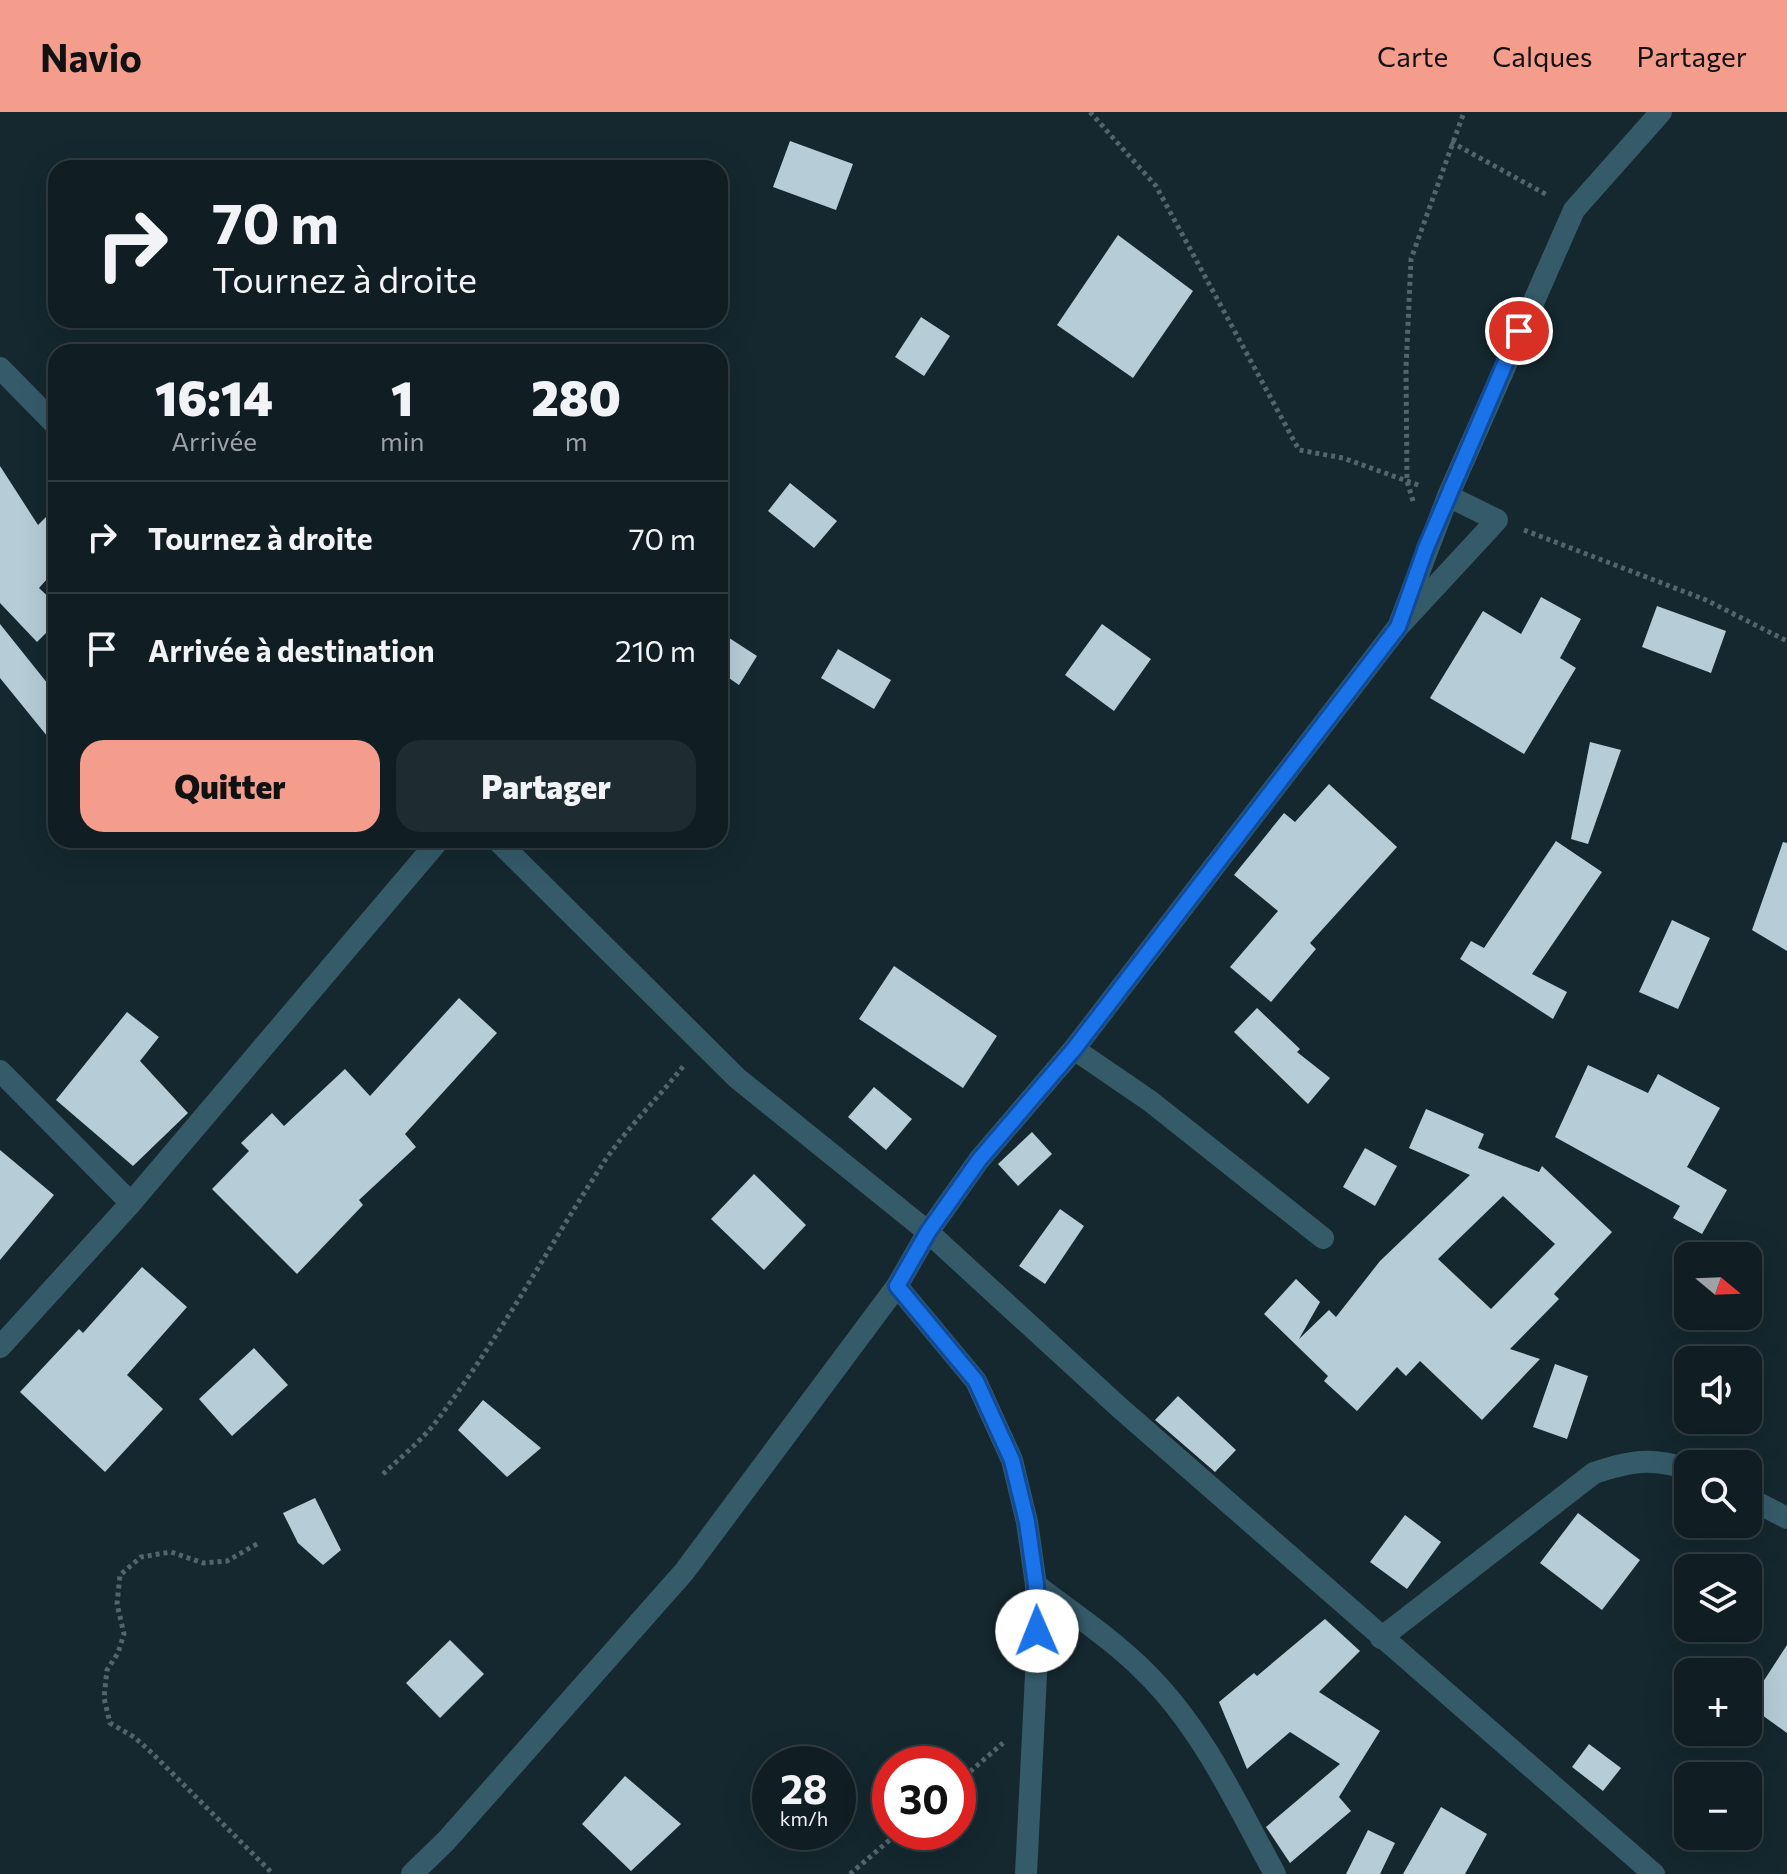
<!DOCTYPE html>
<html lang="fr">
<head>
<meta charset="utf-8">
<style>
  :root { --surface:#101e23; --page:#1e2b30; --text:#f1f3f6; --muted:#9ca2a6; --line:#303c41; --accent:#f59d8d }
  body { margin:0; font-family:Commissioner,sans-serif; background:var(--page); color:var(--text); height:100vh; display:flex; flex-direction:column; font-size:30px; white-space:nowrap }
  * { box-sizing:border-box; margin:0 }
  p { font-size:26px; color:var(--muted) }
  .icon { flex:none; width:44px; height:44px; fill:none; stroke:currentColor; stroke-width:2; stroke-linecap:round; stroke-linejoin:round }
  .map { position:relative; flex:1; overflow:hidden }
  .panel { position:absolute; left:48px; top:232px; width:680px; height:504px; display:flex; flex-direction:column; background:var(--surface); border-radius:24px; box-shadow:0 8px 32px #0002,0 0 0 2px var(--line) }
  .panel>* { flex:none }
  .guide { position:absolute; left:48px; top:48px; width:680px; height:168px; border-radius:24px; box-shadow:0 8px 32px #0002,0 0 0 2px var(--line); background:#101e23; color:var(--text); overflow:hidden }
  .needle { width:52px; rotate:109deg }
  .tools { position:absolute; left:1674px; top:1130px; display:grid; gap:16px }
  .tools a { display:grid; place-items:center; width:88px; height:88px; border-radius:16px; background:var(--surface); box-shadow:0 8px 32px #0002,0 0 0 2px var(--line); font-size:40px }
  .speed { position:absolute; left:752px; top:1634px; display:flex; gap:16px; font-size:40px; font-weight:700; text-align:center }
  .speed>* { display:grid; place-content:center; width:104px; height:104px; border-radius:50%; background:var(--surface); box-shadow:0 8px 32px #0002,0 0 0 2px var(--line); line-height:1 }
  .speed small { font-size:20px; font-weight:400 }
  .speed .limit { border:12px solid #d22; background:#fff; color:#111 }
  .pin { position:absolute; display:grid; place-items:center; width:68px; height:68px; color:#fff; margin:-34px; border:4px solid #fff; border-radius:50%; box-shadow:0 2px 8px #0007 }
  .me { position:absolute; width:88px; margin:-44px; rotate:359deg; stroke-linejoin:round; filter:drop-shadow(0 0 6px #0008) }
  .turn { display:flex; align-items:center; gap:28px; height:168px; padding:0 32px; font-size:36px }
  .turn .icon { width:104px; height:104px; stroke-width:2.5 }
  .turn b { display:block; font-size:56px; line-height:68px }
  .eta { display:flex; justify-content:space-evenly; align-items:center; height:136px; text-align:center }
  .eta b { font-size:48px; font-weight:800; line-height:56px }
  .cta { display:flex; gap:16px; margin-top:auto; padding:16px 32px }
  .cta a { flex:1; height:92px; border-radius:24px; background:var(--accent); color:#111; font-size:32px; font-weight:800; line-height:92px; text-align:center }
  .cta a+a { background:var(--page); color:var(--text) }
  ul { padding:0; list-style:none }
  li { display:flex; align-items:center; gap:24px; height:112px; padding:0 32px; border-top:2px solid var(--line) }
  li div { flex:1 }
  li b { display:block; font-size:30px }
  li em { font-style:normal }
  header { display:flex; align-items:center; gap:48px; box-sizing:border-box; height:112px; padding:0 40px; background:var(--accent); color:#111 }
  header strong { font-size:38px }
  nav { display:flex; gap:44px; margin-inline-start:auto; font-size:28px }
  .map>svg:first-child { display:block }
</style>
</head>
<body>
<header>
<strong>Navio</strong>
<nav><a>Carte</a><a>Calques</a><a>Partager</a></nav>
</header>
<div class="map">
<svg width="1787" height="1762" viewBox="0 0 1787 1762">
  <rect width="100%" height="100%" fill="#15282f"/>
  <!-- building -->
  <path fill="#b6ccd6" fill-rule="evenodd" d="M790,29L853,52L836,98L773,75Z
    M1118,123L1193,179L1133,266L1057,213Z
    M921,205L950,224L924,264L895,245Z
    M0,354L38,413L56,395V457L39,476L56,492V511L37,530L0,491Z
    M790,371L837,409L814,436L768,399Z
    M1541,485L1581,507L1560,546L1576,556L1524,642L1430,586L1483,499L1521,522Z
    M1657,494L1726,519L1711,561L1642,535Z
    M0,512L56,582V635L0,566Z
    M1102,512L1151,547L1114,599L1065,563Z
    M720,520L757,544L739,573L720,560Z
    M838,537L891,568L874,597L821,566Z
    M1590,630L1621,638L1588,732L1571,727Z
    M1329,672L1397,735L1310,831L1316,837L1271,890L1230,855L1278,799L1234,763L1284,701L1295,710Z
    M1556,729L1602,760L1532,862L1567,880L1553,907L1460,847L1471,829L1484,836Z
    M1783,730L1787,731V839L1752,818Z
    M1672,808L1710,826L1678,897L1639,880Z
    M894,854L997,924L963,976L859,907Z
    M459,886L497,921L405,1022L416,1035L359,1088L363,1093L297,1162L212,1077L249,1039L241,1031L272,1001L284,1014L345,957L370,984Z
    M1257,896L1300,937L1297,940L1330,966L1308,992L1234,920Z
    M127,900L159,925L140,949L188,1001L133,1054L56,988Z
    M1588,953L1648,981L1658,962L1720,996L1687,1055L1727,1078L1702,1122L1673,1106L1680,1094L1555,1025Z
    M874,975L912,1007L886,1038L848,1005Z
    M1426,997L1484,1022L1478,1036L1539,1060L1542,1054L1612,1120L1554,1182L1559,1187L1510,1237L1540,1247L1482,1308L1420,1249L1406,1264L1397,1255L1357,1299L1324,1269L1328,1264L1264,1202L1296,1167L1320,1190L1299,1227L1329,1198L1336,1205L1380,1149L1470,1063L1409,1036ZM1503,1084L1555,1132L1491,1197L1438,1147Z
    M1032,1020L1052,1042L1018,1074L998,1052Z
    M1365,1036L1397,1054L1375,1094L1343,1075Z
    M0,1038L54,1083L0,1148Z
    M754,1062L806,1113L764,1158L711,1107Z
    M1060,1097L1084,1114L1045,1172L1019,1154Z
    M142,1155L187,1195L127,1263L163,1297L105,1360L20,1280L79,1217L83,1221Z
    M254,1236L288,1273L232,1324L199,1287Z
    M1555,1252L1588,1264L1567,1327L1533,1315Z
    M1178,1284L1236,1338L1215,1360L1155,1308Z
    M483,1288L541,1336L507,1365L458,1318Z
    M315,1386L341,1438L323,1453L298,1431L283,1401Z
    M1578,1401L1640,1448L1602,1498L1540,1451Z
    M1405,1403L1441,1430L1407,1477L1370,1450Z
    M1325,1507L1360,1539L1319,1580L1380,1619L1339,1685L1351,1699L1290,1751L1266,1715L1340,1652L1290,1620L1247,1657L1219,1590L1254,1561L1257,1564Z
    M450,1528L484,1562L440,1606L406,1571Z
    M1787,1533V1621L1748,1593Z
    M1589,1632L1621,1656L1603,1679L1572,1655Z
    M625,1664L681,1712L631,1759L582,1712Z
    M1441,1695L1487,1722L1465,1762H1403Z
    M1368,1718L1395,1731L1380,1762H1346Z"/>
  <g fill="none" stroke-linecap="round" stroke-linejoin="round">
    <!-- path -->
    <path stroke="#54646b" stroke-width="5" stroke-dasharray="4 4" stroke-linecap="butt" d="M1090,0L1156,74L1299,338L1343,346L1421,374
      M1451,30L1549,84
      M1413,389L1407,369L1406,256L1411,147L1464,0
      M1524,418L1706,488L1787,529
      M383,1362C400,1346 420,1330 435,1311C497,1230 545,1141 600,1056C625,1017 657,988 685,952
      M257,1432L227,1449L203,1451L171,1440L141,1445L120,1463L117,1492L124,1522L118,1541L107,1558L104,1586L110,1611L134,1625L152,1641L273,1762
      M958,1670L1003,1631
      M850,1762L899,1720"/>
    <!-- minor -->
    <path stroke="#355b69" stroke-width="22" d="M0,256L56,313
      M1400,510L1448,384L1574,98L1661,0
      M497,728L737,966L928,1120L1120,1296L1654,1762
      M1074,937L1150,989L1323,1126
      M0,959L131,1091
      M897,1174L976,1269L1012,1348L1027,1410L1036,1473L1037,1543L1026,1762
      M0,1235L131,1091L439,728
      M1748,1386L1787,1406
      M1036,1473C1072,1501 1114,1528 1146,1561C1203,1617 1237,1693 1275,1762
      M1381,1526L1594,1361C1630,1349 1651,1345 1688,1357
      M412,1762L446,1729L684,1460L897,1174L928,1120L979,1048L1074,937L1398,515L1497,408L1448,384"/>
  </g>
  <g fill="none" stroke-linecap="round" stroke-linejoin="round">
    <!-- route casing -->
    <g stroke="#114b97" stroke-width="20">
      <path id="route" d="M1037,1519L1036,1473L1027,1410L1012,1348L976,1269L897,1174L928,1120L979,1048L1074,937L1398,515L1426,436L1519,219"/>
    </g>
    <!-- route -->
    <use href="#route" stroke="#1a73e8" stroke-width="14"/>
  </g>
</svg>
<div class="tools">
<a><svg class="needle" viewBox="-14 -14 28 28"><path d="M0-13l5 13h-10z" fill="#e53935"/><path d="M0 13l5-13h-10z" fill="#9ca2a6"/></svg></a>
<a><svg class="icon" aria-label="sound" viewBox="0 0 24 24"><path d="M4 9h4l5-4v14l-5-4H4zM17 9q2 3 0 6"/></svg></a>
<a><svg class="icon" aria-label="search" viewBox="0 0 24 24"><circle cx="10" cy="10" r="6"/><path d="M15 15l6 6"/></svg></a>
<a><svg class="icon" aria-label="layers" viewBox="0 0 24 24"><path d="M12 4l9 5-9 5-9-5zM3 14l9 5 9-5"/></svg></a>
<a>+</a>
<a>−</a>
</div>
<div class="speed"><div>28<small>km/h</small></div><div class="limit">30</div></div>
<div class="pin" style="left:1519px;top:219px;background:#d93025"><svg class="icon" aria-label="arrive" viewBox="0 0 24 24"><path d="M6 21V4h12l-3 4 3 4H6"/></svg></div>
<svg class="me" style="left:1037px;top:1519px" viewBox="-20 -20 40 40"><circle r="19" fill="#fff"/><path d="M0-13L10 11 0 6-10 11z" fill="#1a73e8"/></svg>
<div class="guide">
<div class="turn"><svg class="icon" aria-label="right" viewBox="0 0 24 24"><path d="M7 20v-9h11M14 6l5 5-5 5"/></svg><div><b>70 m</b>Tournez à droite</div></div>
</div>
<section class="panel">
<div class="eta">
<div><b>16:14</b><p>Arrivée</p></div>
<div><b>1</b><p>min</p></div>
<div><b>280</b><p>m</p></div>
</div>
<ul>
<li><svg class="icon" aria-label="right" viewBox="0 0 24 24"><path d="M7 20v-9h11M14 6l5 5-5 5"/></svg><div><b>Tournez à droite</b></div><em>70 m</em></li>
<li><svg class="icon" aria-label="arrive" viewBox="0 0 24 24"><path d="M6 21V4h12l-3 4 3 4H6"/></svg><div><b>Arrivée à destination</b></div><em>210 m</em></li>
</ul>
<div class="cta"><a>Quitter</a><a>Partager</a></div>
</section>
</div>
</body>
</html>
